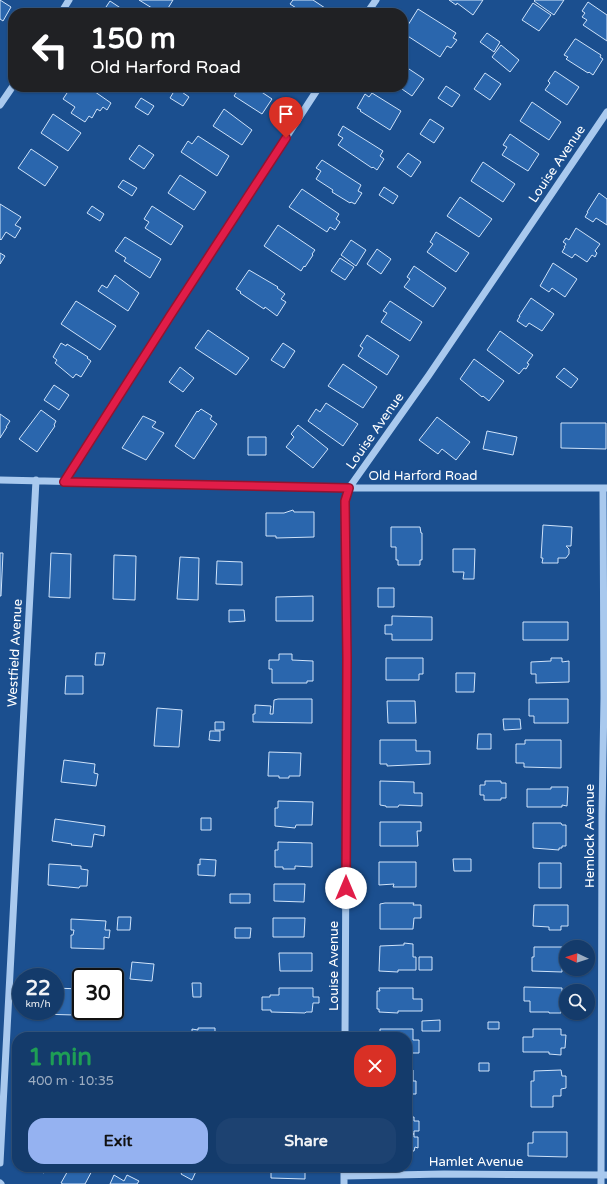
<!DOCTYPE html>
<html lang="en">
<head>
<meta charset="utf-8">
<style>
  :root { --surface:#143b6b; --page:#1d4271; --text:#f1f3f6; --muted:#9dadc1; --line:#33557e; --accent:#95b2f1 }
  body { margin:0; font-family:"Varela Round",sans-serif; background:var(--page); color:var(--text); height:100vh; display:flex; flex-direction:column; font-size:15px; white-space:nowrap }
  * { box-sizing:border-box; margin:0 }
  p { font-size:13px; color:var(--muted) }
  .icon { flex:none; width:22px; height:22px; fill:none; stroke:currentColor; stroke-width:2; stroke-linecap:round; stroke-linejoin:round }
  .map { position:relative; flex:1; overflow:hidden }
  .sheet { position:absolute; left:12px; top:1032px; width:400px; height:140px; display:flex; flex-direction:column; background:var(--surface); border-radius:16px; box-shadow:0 1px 3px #0004,0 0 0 1px var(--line) }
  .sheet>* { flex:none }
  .banner { position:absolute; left:8px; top:8px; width:400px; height:84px; border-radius:16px; box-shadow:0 1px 3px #0004,0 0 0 1px var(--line); background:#202124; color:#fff; overflow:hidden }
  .needle { width:26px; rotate:274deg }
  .controls { position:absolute; left:559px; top:940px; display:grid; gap:8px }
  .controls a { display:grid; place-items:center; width:36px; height:36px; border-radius:50%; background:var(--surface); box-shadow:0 1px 3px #0004,0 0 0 1px var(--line); font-size:20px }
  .speed { position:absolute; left:12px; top:968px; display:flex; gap:8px; font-size:20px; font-weight:700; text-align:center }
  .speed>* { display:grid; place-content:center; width:52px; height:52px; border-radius:50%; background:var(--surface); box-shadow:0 1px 3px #0004,0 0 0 1px var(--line); line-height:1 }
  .speed small { font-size:10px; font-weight:400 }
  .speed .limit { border:2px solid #111; border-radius:6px; background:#fff; color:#111 }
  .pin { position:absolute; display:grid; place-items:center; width:34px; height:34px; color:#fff; margin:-41px -17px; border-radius:50% 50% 50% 0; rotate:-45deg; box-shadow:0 0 4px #0007 }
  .pin .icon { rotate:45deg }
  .me { position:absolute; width:44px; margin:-22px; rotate:0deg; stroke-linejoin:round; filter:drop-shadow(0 0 3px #0008) }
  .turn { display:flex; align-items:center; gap:14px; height:84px; padding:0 16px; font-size:18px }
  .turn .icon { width:52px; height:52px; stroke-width:2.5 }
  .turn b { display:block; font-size:28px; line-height:34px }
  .round { display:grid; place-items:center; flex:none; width:42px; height:42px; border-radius:16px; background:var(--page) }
  .head { display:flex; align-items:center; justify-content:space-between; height:68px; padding:0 16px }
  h1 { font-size:24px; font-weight:700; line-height:30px; color:#1e9e55 }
  .cta { display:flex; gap:8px; margin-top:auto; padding:8px 16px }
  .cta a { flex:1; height:46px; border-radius:16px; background:var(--accent); color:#111; font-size:16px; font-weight:700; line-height:46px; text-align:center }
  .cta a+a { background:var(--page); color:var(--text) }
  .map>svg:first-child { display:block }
</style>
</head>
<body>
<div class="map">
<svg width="607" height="1184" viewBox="0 0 607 1184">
  <rect width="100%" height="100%" fill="#1b4f8f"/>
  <!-- building -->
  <path fill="#2a66ad" stroke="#cfe3fa" d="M0,0L11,7L3,21L0,19Z
    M139,0H173L165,13H160Z
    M293,0H313L328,10L326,13H304L290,4Z
    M449,0H483L473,15L457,3L456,5Z
    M535,0H564L554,15L534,1Z
    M110,1L128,13H102Z
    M588,2L607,15V41L583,25L587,20L582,17L585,13L582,11Z
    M533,3L551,15L539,31L522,20Z
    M418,9L456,33L453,38L457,40L451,48L447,46L440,57L403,33Z
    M487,33L500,42L494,52L480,42Z
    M575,39H576L601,55L600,57L603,59L593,75L589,72L588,73L566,59L568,57L564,55Z
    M501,45L519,60L510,72L492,57Z
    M403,65L424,79L412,96L399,87H403Z
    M555,71L579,87L567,105L545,90L550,83L548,81Z
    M485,73L501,84L490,100L474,89Z
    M446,86L460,95L452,107L438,98Z
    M71,87H88L111,103L107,110L103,107L100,111L97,109L92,118L89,116L85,122L71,113L75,107L63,99Z
    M240,87H254L272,99L262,114L234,96Z
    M176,88L189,97L183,106L170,98Z
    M372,93L401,111L390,130L360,111L361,110L357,108L365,94L369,97Z
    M141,98L154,106L148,115L135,107Z
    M532,102L561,122L549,140L520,121Z
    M224,109L252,130L242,145L213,126Z
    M53,114L81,133L68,151L41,133Z
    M430,119L444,128L434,143L420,134Z
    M343,126L383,151L380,156L384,159L377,170L373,167L372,168L338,145L343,138L338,135Z
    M510,134L539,154L528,171L502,155L507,147L503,145Z
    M198,136L229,156L217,176L181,152L188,141L192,144Z
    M139,145L154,155L144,169L129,159Z
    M31,149L58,167L45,186L18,168Z
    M408,153L421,162L411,177L397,167Z
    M322,160L361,185L358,191L362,193L355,204L351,202L350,203L332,192L333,190L316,179L321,171L316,168Z
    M483,162L515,184L503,202L471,181Z
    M180,175L206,192L194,210L168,193Z
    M123,180L137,188L132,196L118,187Z
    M384,187L398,196L393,204L379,195Z
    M302,189L339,214L336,219L340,222L335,230L330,227L327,232L289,207Z
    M599,193L607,199V225L596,218L593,222L585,217L588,212H587Z
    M460,197L492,219L479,237L447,216Z
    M0,204L21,217L15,225L21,228L15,238L6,232L1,240L0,239Z
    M92,206L104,214L100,221L87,213Z
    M152,206L183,226L171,245L145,228L149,222L144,219Z
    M278,225L315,250L312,254L313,255L305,267L304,266L301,271L264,246Z
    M576,228L600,244L595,251L597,253L595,257L592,255L587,262L575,254L572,258L562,252L565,247H564L566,244L563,242L566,238L569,240Z
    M436,232L469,253L456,272L427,252L433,244L430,242Z
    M125,237L161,259L150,278L124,261L126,258L115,251Z
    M351,240L366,250L356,266L341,255Z
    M377,249L391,259L381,274L367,264Z
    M0,253L5,256L0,264Z
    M340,258L354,267L345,280L331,271Z
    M553,263L577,279L565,297L552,288L549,292L540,286Z
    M414,266L446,288L433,307L404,287L410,279L407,277Z
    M249,270L278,287L277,288L285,294L281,299L286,302L277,316L265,307L264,309L240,293L241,292L236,289Z
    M115,275L139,293L128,311L98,291L102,285L107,288Z
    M531,298L554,314L542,331L529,323L526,327L517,321L520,316H519Z
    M76,301L116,326L100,350L61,324Z
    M390,301L422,322L410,341L381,322L387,313L383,311Z
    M208,330L249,358L236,375L195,348Z
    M500,331L533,355L527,363L529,364L526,369L524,368L519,374L487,350Z
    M367,335L399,356L387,375L358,356L363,348L360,346Z
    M61,343L66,346L67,344L88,357L87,358L91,361L81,377L76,374L73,378L55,363L57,360L53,357Z
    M283,343L295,351L284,368L271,360Z
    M474,359L504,381L489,401L483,396L482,397L460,379Z
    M343,364L377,387L363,408L328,386Z
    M180,367L194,378L183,392L169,382Z
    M564,368L578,379L571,388L556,377Z
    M54,385L69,395L59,410L44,400Z
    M326,403L358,424L343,446L308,421L316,409L320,412Z
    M201,409L212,416L210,419L217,424L194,459L175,446L197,411L198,412Z
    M41,410L56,421L54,425L55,426L37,452L19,439Z
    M0,414L10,421L6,427H7L0,438Z
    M143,416L156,422L152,427L164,433L146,460L122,448Z
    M437,417L470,442L456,460L442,449L438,454L419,440Z
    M561,423H606V449L561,448Z
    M298,425L328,449L313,468L286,447L294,437L291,434Z
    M487,431L517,437L513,455L483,449Z
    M248,437H266V455H248Z
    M293,510L294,512H314V537L276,538V536H266V513H284Z
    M543,525L572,527L571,546H566L569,549V554L566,558H558V563H542L543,558H541Z
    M391,527H420L421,533H422V560H420V565H398V560H396V547H391Z
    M453,549H475L474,579H463L464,572H453Z
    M0,553H3L1,596H0Z
    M51,553L71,554L70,598L49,597Z
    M114,555L136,556L135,600L113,599Z
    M180,557L199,558L198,600L177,599Z
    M217,561L242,562V585L216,584Z
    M378,588H394V607H378Z
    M313,596V621H276V597Z
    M229,610H244L245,621L229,622Z
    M392,616L432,617V640H392V634H385V625H392Z
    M523,622H568V640H523Z
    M96,653H105L103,665H95Z
    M279,654H292V660L313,661V681H307V683H272V669H269V660H279Z
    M386,658H423V674H419V680H386Z
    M551,658H562V662L569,661V682L536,683V674H531V662L551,661Z
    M456,673H475L474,692H456Z
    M66,676H83V694H65Z
    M278,699H312V723L253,722V714H255V705L271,706L270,714H273L274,700Z
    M529,699H568V723H534V716H529Z
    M387,701H415L416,723H388Z
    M157,708L182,710L179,747L154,746Z
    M503,719H520L521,729L504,730Z
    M215,722H224V730H215Z
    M210,731H220V741L209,740Z
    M478,734H491V749H477Z
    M380,740H416V751H430V764L387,766V764H380Z
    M525,740H561V768L524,767V763H516V744H525Z
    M269,752L301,753L300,776H289V778H279V776H268Z
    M64,760L95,764L94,773L98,774L96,786L61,782Z
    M380,781L414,782V793H422V806L399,805L398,807H386V806L380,805Z
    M485,781H501V783H506V798H501V800H484V795H480V785H485Z
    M551,787H568L567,806L562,805V807H527V789H551Z
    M278,801L313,802L312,825H296L295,828L275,826V808H278Z
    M201,818H211V830H201Z
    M55,819L105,826L104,836L94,834L92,847L71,845L72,844L52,841Z
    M380,822H421V831H417L418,846H380Z
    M533,823H561L562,825H566V846H562V848H559V850L533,848Z
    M278,842L312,843V867L295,866V869H283V867H275V850H278Z
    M200,859L216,860L215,876L198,875V864L200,865Z
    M453,859H471V871H454Z
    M379,862H416V887H393L394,884L379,885Z
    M539,863H561V888H539Z
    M49,864L81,866V869L88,870L87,886H80L79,888L48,885Z
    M274,884H305L304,902L274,901Z
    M230,894H250V903H230Z
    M385,903H414L413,905H421V918H414L413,929H380V904Z
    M534,905H568V926H561V930H549V927L533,926Z
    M118,917H131L130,930H117Z
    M273,918H305L304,937H273Z
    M71,919L106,921L105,930H110L109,938L104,937V949L71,948V935H73L74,930H71Z
    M235,928H251L250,938H235Z
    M404,943L413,944V957H416V970H398V972L379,971L380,946L404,945Z
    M534,947H562V952H566V965H562V972L532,971V957H534Z
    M279,953H312V971H280Z
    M419,957H432V970H419Z
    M132,962L154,964L152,981L130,979Z
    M192,983H201V997H193Z
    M524,987L562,988V992H566V1007L562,1006L561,1013H549V1012H530V1001H524Z
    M55,988L81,989V998H77V1004H74V1015L39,1014V1011H55Z
    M279,988H313V997H319V1003H313L312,1012H306L305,1013L271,1012V1010H262V997H270V995H279Z
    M379,988H413V999H422V1011H398V1013L379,1012V1009H377V991H380Z
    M440,1020V1031H422V1021Z
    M488,1022H499V1029H488Z
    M198,1028H215V1037H192V1029L198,1030Z
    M380,1029H413V1040H419V1053H407V1037H380Z
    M533,1029H561V1035H566L565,1048H561V1055L549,1054V1052H523V1037H533Z
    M479,1063H489V1071H479Z
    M407,1070H413V1081H416V1094H407Z
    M561,1070L562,1076H566V1088L561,1089V1096H553V1107H531V1081H534V1071Z
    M407,1117H414V1121H419V1131H414V1134H407Z
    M533,1132H567V1157L528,1156V1143H533Z
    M407,1134H414V1137H418V1148L415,1147L414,1151H407Z
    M32,1167H47L44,1173Z
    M70,1167H94L85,1184H63L61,1183Z
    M185,1167H198L192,1180L181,1174Z
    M271,1167H305V1179L271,1178Z
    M114,1175L124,1181L127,1175L139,1181L137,1184H110Z"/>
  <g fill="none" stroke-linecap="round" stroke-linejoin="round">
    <!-- minor -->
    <path stroke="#a9c9ee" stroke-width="7" d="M61,13L69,0
      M367,13L376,0
      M0,105L13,86
      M0,480L349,488H607
      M64,482L170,316L319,87
      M345,1037L347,658L345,501L349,488L429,375L607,112
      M0,1163L36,480
      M344,1176L444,1174L607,1175
      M0,1183L1,1184
      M344,1184V1167
      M601,1184L602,815L604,698L603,488"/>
  </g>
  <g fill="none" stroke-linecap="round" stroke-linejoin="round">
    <!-- route casing -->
    <g stroke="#92132f" stroke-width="10">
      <path id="route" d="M286,138L170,316L64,482L349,488L345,501L347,658L346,888"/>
    </g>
    <!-- route -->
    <use href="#route" stroke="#e11d48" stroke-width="7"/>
  </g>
  <g text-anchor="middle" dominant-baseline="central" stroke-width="4" stroke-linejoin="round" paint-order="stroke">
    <!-- street labels -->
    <g font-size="13" fill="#fff" stroke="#1b4f8f">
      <text transform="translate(557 164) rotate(-56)">Louise Avenue</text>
      <text transform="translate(375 431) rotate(-55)">Louise Avenue</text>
      <text x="423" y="476">Old Harford Road</text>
      <text transform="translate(15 653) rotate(-87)">Westfield Avenue</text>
      <text transform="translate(590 836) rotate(-90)">Hemlock Avenue</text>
      <text transform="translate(334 966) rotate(-90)">Louise Avenue</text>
      <text x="476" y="1162">Hamlet Avenue</text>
    </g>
  </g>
</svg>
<div class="controls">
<a><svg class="needle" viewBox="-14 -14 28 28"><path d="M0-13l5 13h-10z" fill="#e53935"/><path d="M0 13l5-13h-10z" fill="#9dadc1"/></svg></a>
<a><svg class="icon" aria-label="search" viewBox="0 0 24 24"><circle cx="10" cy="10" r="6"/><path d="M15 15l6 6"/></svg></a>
</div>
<div class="speed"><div>22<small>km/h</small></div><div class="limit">30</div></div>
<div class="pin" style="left:286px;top:138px;background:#d93025"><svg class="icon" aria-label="arrive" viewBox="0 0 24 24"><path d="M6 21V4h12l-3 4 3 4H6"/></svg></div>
<svg class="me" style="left:346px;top:888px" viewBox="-20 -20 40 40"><circle r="19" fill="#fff"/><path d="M0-13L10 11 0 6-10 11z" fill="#e11d48"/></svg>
<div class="banner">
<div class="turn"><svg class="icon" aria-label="left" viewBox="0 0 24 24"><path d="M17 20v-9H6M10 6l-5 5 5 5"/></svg><div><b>150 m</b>Old Harford Road</div></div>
</div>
<section class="sheet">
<div class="head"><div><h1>1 min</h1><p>400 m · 10:35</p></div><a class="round" style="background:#d93025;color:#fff"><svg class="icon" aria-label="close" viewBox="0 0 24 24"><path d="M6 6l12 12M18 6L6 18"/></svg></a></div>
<div class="cta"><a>Exit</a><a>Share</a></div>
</section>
</div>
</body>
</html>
